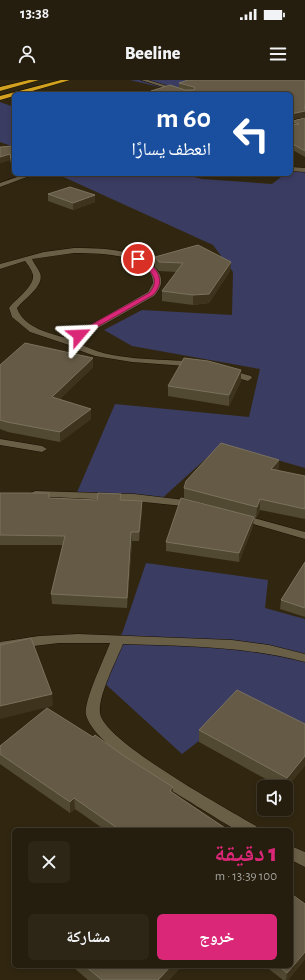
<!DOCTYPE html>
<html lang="ar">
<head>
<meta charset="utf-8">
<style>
  :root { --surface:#251d0d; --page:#2d2616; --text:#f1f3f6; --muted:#a3a29d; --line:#423b2e; --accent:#db2777 }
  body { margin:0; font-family:"Alegreya Sans","Noto Naskh Arabic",sans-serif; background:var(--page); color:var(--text); direction:rtl; height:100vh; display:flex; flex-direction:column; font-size:15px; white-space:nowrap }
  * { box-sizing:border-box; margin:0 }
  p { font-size:13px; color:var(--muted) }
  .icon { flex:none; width:22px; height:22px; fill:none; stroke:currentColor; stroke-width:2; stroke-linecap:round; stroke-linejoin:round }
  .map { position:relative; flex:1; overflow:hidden; direction:ltr }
  .sheet { position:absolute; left:12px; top:748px; width:281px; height:140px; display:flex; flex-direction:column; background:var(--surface); border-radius:6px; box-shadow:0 2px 6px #0003,0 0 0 1px var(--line); direction:rtl }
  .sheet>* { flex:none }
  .banner { position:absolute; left:12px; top:12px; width:281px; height:84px; border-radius:6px; box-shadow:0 2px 6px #0003,0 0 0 1px var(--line); direction:rtl; background:#1a4fa0; color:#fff; overflow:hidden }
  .buttons { position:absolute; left:257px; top:700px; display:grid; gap:8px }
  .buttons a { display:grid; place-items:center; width:36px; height:36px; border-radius:6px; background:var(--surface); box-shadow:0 2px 6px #0003,0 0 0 1px var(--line); font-size:20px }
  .pin { position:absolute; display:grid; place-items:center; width:34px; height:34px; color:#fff; margin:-17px; border:2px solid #fff; border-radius:50%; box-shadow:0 1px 4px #0007 }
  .me { position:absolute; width:44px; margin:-22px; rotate:64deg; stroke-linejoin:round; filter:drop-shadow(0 0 3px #0008) }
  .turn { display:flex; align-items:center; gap:14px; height:84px; padding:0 16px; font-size:18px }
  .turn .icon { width:52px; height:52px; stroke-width:2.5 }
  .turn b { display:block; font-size:28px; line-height:34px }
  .round { display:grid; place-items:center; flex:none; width:42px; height:42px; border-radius:6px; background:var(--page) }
  .summary { display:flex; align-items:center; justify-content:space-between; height:68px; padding:0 16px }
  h1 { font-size:24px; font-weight:800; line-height:30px; color:var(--accent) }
  .primary-button { display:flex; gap:8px; margin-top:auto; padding:8px 16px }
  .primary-button a { flex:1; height:46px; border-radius:6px; background:var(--accent); color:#fff; font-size:16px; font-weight:800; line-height:46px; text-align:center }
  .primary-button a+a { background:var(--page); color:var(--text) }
  .status { display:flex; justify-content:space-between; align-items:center; height:28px; padding:0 20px; background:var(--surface); direction:ltr }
  .status svg { height:11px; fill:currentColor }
  header { display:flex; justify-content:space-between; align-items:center; height:52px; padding:0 16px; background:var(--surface); font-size:18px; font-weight:800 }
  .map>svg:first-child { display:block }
</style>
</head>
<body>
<div class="status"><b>13:38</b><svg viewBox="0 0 49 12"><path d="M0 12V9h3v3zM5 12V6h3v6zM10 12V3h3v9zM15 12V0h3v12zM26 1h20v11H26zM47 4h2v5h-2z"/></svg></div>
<header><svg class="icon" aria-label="menu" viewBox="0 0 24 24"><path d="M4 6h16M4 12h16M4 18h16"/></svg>Beeline<svg class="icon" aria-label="person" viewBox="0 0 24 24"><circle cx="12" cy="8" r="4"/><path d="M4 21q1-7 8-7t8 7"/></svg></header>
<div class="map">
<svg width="305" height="900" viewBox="0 0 305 900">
  <rect width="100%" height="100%" fill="#312711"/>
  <!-- green -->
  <path fill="#3b3c62" d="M130,0H210L189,14Z
    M0,22L14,27V67L0,62Z
    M295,87L305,89V388L222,364L159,421L75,417L115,324L249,337L260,289L132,266L104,250L142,230L232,235L233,192L213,165L57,94H183L202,99L272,104L285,94H291V90Z
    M146,483L268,500L265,528L305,539V648L251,621L182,674L101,600L123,551Z"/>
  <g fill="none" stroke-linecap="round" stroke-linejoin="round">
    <!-- minor casing -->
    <g stroke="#191000" stroke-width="1">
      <path id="minor" d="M141,0H148L193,14H185Z
        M305,38V42L291,45V41Z
        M291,87L305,88V92L291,91Z
        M26,94H35L0,107V103Z
        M74,168C101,168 143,168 159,193C164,202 160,209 154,216L82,257L78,260L79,263C110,282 160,278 196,282L199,283L200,285L199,287L132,282L95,276L81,271L72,266L30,252L12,237L9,228C15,220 35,206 33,195C32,190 28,185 25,181L0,189V184L44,172ZM74,173C95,173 153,173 153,203L148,212L76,253L70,259C52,254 23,248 17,228C24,219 45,206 40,193C38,188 34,184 32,179Z
        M226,289L251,296L252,298L248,301L223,294L222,292Z
        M0,359L42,366L47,369L42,372L0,365Z
        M35,411L134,414L193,421L198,424L193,427L134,421L31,416L30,414Z
        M240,434L305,452V459L236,439L235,437L236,435Z
        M78,554L232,560L269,565L305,574V582C245,566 184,566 123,564C116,581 98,616 100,633C103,661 229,730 256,746L259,750C252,750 243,752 237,750C226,745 214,736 203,730C175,712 95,667 86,635C83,622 105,577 110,563H59L0,570V562L39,556Z
        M291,766L305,772V787L291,780Z"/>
    </g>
    <!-- motorway casing -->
    <g stroke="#191000" stroke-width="1">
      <path id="motorway" d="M29,0H39L0,11V7Z
        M61,0H70L22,14H14V16L0,20V16Z"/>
    </g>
    <!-- minor -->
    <use href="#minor" fill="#695e46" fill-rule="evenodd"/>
    <!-- motorway -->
    <use href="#motorway" fill="#d3a220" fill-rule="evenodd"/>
  </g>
  <!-- wall -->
  <path fill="#524932" d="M305,0V37L291,39V14H151V11L179,8V3Z
    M305,38V77L291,69V45H292V41Z
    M14,66V89H12L10,80L0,83Z
    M48,114L95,115V122L73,130L48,121Z
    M155,177L230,191L209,223L193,225L162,221V211L176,192L159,191L155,187Z
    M93,278V287L60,319L91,329V339L60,362L8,352L0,349V285Z
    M241,290V301L229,326L168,316V306Z
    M279,380L278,391L305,396V439L260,430L256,438L184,418V408Z
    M0,413L50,418L97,420L121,414V420L142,421V430L139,461H132L127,528L52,524L51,514L63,465H0Z
    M253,446L239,482L166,471V462Z
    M305,482V537L280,529L281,520Z
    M305,644L286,707H280L199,662V650Z
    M0,666L124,676L173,707V713L228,750H105L75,729L70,733L0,684Z
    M14,807V822L13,821L12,809Z
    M305,879L288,900H283L265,886H291Z
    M72,886H180V888L169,900H88Z"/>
  <!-- shaded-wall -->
  <path fill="#3e341d" d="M305,27V37L291,39V34Z
    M10,74V80L0,83V77Z
    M95,115V122L73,130V123Z
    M231,182L230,191L209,223L193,225V215Z
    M93,278V287L52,327V317Z
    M241,290V301L229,326V315Z
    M91,329V339L60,362V352Z
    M279,380L278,390L271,399V389Z
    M260,419V430L256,438L257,427Z
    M142,421V430L139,461V452Z
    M254,437L253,446L239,482V473Z
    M131,452L132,461L127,528V518Z
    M52,614L53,626L0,639V626Z
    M305,676V686L286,709L287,698Z
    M173,707V718L170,711Z
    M74,718L75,729L70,733V722Z
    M305,872V879L288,900H286L287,893Z
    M171,886H180V888L169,900H158Z"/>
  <!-- building -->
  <path fill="#645a45" stroke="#7b725d" d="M188,0H305V27H304L305,28V31L291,34V35V14H157L152,13L154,12L151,11L170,5L185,10H193L195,9L194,7L179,3Z
    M305,38V71L291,63V45L299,44L292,41Z
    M14,66V83H12L10,74L0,77V67Z
    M70,107L95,115L73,123L48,114Z
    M198,165L231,182L209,214L193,215L162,211L183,183L159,182L155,177Z
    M25,263L93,278L52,317L91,329L60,352L7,342L0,340V285Z
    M184,278L208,281L241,290L229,315L168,306Z
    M221,363L279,380L271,389L305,396V429L260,419L257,427L184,408L186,401Z
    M0,413H49V418L97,420L98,413L121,414L120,420L142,421L139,452H131L127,518L51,514L65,456L0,455Z
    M181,418L254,437L239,473L166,462Z
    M305,482V528L281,520Z
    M31,558L52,614L0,626V565Z
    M237,610L305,644V676L287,698L199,650Z
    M47,628L93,657L95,655L124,676L173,707L170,711L228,750H120L74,718L70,722L0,674V666Z
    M294,816L305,824V872L287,893L278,886H291V819Z
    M85,886H171L158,900H102Z"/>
  <!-- route -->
  <path fill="#db2777" stroke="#8e194d" d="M138,177C155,184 168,200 153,215L81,256H76V253L149,213C163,198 147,188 136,180L135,179Z"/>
</svg>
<div class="buttons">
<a><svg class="icon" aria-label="sound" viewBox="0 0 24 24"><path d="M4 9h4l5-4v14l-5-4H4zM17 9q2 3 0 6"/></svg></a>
</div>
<div class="pin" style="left:138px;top:179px;background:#d93025"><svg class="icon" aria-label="arrive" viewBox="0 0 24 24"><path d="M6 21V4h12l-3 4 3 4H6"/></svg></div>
<svg class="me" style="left:79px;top:255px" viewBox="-20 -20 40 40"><path d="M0-17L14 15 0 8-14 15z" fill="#db2777" stroke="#fff" stroke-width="4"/></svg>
<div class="banner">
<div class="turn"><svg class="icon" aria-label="left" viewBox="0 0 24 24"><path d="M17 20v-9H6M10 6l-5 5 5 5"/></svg><div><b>60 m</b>انعطف يسارًا</div></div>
</div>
<section class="sheet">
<div class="summary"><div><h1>1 دقيقة</h1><p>100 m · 13:39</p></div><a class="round"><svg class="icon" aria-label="close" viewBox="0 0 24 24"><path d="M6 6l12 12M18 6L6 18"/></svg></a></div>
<div class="primary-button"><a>خروج</a><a>مشاركة</a></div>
</section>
</div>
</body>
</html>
